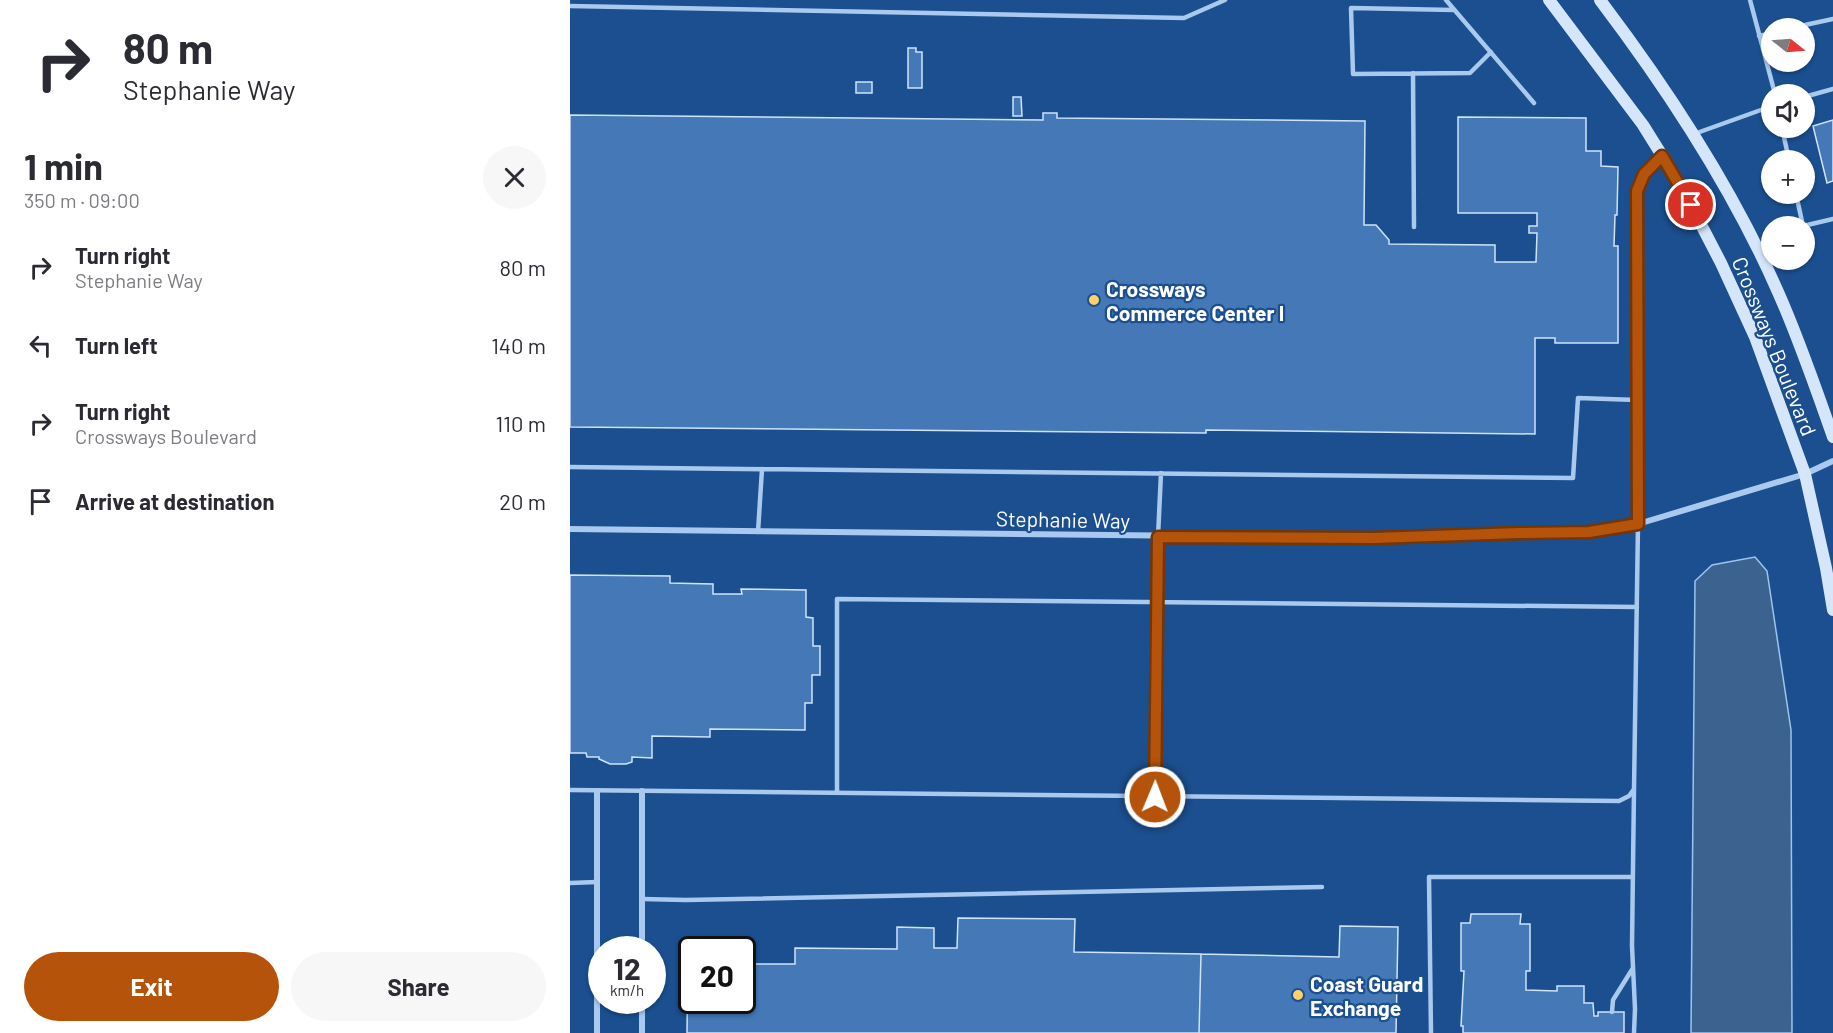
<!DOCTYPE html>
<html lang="en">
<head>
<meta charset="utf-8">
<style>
  :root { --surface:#fff; --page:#f7f7f7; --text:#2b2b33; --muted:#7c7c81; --accent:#b45309 }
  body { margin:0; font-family:Barlow,sans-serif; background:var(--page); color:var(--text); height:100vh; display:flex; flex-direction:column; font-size:22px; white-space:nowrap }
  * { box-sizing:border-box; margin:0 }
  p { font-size:20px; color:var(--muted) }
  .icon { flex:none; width:33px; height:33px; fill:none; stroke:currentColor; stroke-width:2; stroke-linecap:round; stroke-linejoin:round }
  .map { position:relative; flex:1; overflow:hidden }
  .side { display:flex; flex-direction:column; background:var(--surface); width:570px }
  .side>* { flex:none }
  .banner { background:#fff; color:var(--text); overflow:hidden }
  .needle { width:39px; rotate:107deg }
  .fabs { position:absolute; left:1191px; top:18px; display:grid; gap:12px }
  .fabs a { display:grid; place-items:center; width:54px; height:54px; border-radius:50%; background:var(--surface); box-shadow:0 2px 4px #0004; font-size:30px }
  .speed { position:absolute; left:18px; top:936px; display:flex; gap:12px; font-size:30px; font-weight:700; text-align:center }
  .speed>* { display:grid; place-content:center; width:78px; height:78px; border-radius:50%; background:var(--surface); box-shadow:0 2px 4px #0004; line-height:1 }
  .speed small { font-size:15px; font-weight:400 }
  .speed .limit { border:3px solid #111; border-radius:9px; background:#fff; color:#111 }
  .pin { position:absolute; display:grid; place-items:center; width:51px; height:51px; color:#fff; margin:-26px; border:3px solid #fff; border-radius:50%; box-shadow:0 2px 6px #0007 }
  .me { position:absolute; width:66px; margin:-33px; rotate:1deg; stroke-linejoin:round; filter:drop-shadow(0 0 4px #0008) }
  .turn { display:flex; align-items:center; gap:21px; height:126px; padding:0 24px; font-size:27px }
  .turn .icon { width:78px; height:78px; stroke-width:2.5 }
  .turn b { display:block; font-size:42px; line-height:51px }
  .round { display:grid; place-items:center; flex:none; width:63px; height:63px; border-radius:32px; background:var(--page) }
  .headline { display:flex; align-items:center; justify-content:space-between; height:102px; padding:0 24px }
  h1 { font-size:36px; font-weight:700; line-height:45px }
  .button { display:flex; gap:12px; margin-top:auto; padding:12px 24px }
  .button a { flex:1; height:69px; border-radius:36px; background:var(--accent); color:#fff; font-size:24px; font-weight:700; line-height:69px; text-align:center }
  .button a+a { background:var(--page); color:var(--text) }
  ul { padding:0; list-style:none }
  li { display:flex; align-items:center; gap:18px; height:78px; padding:0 24px }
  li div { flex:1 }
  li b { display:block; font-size:22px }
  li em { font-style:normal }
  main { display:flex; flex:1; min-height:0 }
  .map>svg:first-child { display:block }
</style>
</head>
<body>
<main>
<section class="side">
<div class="banner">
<div class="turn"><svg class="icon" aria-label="right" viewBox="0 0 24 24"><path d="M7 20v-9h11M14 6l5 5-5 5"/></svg><div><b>80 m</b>Stephanie Way</div></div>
</div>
<div class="headline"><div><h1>1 min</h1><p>350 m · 09:00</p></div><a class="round"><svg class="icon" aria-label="close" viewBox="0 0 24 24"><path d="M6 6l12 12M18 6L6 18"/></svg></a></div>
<ul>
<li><svg class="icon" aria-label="right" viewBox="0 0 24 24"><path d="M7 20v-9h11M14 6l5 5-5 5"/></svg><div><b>Turn right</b><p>Stephanie Way</p></div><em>80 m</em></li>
<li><svg class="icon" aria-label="left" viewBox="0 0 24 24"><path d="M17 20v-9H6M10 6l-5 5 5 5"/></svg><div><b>Turn left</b></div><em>140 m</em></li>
<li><svg class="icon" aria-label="right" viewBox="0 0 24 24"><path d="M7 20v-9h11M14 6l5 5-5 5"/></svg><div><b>Turn right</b><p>Crossways Boulevard</p></div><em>110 m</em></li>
<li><svg class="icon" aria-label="arrive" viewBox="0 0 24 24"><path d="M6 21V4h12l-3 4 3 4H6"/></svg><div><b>Arrive at destination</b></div><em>20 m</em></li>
</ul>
<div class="button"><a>Exit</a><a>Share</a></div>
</section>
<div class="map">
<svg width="1263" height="1033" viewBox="0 0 1263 1033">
  <rect width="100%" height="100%" fill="#1b4f8f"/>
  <!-- water -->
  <path fill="#3c6290" stroke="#9cc4f0" stroke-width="1.5" d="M1185,557L1197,571L1221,730L1222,1033H1121L1125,581L1142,565Z"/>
  <!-- building -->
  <path fill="#4478b7" stroke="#cfe3fa" stroke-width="1.5" d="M338,48H346V52H352V88H338Z
    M286,82H302V93H286Z
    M443,97H451L452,116H443Z
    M473,113H487V118L795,121L794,225H806L819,240V244L925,245V262H966L967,233H959V226H967V213H888V117L1016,118V151H1031V166L1048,167L1047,215H1045L1044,246H1048V343H985V338H965V434L636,430V433L0,427V115L473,120Z
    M1263,120V181L1257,183L1243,126Z
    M0,575L100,576V583L143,584V594H172L171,589L236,590V617L243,618V646H250V675H242V703H235V730L140,729V737L82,736V758L62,757V762L56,764H40L29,759V757H17L16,753H0Z
    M901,914H951L950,924H960V971H956V990L987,991V986H1014V1003H1023L1024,1016H1028V1012H1054V1033H893V1026H891L894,971H891V923H900Z
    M388,918L505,919L504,952L631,954L629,1033H117L118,938H140V950H122V1000H172V964H225V948L327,949V927L364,928V948H387Z
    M770,926L828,927L826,1033H629L631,954L769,957Z"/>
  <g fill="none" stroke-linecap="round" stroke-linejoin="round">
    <!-- lane -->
    <path stroke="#a9c9ee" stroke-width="4.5" d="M876,0L964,103
      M1180,0L1205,94
      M0,6L614,18L655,0
      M884,10L781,8L783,74L900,73L921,52
      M1221,28L1263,19
      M1189,36L1202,33
      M843,73L844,227
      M1234,97L1263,89
      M1212,128L1219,160
      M1124,134L1202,106
      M1226,194L1233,226L1263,219
      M1067,400V191L1074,174L1092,156
      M0,467L1003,478L1008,398L1067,400L1068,524L1064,789L1059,796L1049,801L0,790
      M188,532L192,469
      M1064,789L1062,946L1065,1009L1064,1033
      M267,793V599L1067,607
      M585,797L588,537L591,473
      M0,883L27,882
      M72,899L116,900L752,887
      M1042,1012L1043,1000L1063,968
      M861,1033L859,877H1062"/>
    <!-- street -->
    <path stroke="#a9c9ee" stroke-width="6" d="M0,529L804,538L1019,532L1068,524L1235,474L1263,461
      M27,791V1033
      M72,950V791
      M72,1033V1000"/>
    <!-- secondary -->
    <path stroke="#d6e6fa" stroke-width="12" d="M979,0L1073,125L1111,186L1151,263L1185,337L1235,474L1256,568L1263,610
      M1030,0C1099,91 1162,187 1208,292C1229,339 1246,389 1263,437"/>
  </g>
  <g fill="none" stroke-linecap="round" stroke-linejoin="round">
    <!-- route casing -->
    <g stroke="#753606" stroke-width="15">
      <path id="route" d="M585,797L588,537L804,538L949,533L1019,532L1068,524L1067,191L1074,174L1092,156L1121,205"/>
    </g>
    <!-- route -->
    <use href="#route" stroke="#b45309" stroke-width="10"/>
  </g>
  <!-- markers -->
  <g fill="#ffd166" stroke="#1b4f8f" stroke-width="2">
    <circle cx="524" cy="300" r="6"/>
    <circle cx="728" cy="995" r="6"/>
  </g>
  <g text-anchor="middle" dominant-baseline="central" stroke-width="4.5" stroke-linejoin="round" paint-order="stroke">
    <!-- poi labels -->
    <g font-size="21" font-weight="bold" fill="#fff" stroke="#1b4f8f" text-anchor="start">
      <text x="536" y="288">Crossways<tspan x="536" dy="24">Commerce Center I</tspan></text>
      <text x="740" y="983">Coast Guard<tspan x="740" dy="24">Exchange</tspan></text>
    </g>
    <!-- street labels -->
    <g font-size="21" fill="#fff" stroke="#1b4f8f">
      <text transform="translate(1205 346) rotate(68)">Crossways Boulevard</text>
      <text transform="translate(493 519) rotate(1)">Stephanie Way</text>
    </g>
  </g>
</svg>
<div class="fabs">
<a><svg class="needle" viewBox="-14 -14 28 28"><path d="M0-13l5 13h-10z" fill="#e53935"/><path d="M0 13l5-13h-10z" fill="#7c7c81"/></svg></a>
<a><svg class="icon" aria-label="sound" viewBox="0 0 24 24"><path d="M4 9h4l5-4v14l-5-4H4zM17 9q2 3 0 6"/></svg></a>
<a>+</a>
<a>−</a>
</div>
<div class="speed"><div>12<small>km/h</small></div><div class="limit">20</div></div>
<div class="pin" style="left:1121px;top:205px;background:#d93025"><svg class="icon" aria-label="arrive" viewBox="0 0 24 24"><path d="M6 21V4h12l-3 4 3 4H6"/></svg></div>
<svg class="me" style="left:585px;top:797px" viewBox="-20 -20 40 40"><circle r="17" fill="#b45309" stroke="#fff" stroke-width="3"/><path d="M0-11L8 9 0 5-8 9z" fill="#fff"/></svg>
</div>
</main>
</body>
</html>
